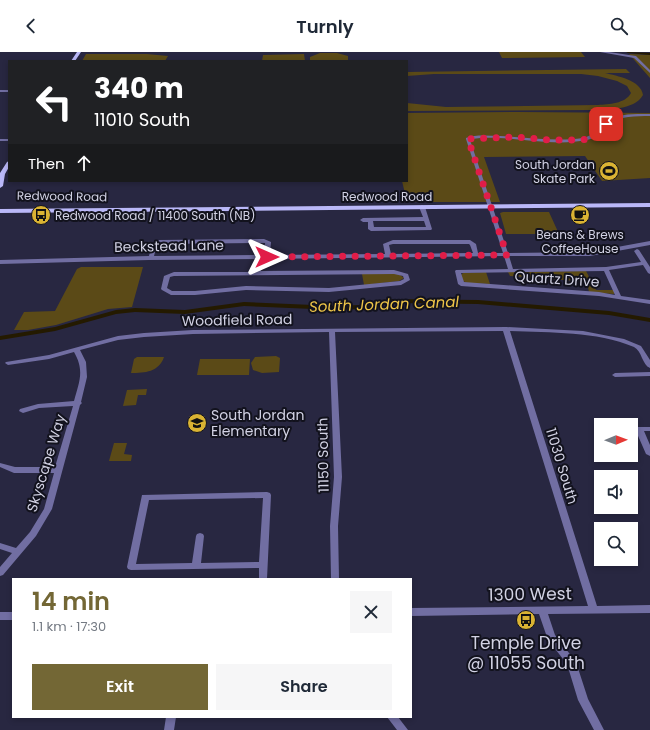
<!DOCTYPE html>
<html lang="en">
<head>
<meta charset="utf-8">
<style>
  :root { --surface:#fff; --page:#f6f6f7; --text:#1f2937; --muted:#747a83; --accent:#736735 }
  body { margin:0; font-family:Poppins,sans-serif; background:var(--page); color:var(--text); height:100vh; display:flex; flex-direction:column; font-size:15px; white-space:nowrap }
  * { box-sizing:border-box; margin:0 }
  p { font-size:13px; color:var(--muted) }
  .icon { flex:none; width:22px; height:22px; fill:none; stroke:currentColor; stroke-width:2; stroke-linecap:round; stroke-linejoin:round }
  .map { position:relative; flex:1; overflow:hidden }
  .side { position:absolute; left:12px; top:526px; width:400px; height:140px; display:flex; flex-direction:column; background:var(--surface); border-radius:0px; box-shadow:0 2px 6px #0003 }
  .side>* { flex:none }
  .banner { position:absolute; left:8px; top:8px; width:400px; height:122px; border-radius:0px; box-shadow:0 2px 6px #0003; background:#202124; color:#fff; overflow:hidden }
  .needle { width:26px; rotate:89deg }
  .tools { position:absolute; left:594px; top:366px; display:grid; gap:8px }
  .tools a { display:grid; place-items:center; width:44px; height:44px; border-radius:0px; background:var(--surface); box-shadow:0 2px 6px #0003; font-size:20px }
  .pin { position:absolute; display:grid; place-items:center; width:34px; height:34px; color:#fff; margin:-17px; border-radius:8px; box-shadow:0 2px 6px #0006 }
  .me { position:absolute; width:44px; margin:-22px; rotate:90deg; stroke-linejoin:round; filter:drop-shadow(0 0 3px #0008) }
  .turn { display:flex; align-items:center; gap:14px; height:84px; padding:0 20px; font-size:18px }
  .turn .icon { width:52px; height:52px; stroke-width:2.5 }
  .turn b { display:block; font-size:28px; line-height:34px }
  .then { display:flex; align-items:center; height:38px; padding:0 20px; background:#0003; gap:8px; font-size:15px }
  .round { display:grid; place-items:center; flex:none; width:42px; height:42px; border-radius:0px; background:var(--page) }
  .overview { display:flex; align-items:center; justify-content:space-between; height:68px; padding:0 20px }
  h1 { font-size:24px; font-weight:600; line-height:30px; color:var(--accent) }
  .button { display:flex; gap:8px; margin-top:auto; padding:8px 20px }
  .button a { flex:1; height:46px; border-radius:0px; background:var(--accent); color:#fff; font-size:16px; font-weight:600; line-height:46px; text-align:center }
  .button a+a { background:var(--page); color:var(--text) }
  header { display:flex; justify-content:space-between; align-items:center; height:52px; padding:0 20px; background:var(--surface); font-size:18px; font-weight:600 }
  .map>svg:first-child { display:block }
</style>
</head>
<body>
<header><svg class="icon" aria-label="back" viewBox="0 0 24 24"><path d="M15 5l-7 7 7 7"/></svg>Turnly<svg class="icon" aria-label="search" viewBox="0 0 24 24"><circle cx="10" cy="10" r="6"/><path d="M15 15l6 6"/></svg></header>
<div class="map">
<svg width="650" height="678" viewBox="0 0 650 678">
  <rect width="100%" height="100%" fill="#282741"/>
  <!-- green -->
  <path fill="#5b4a17" d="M499,0H581L585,5L502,6Z
    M320,1H337L348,4V9H310V5Z
    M86,2H147L168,4L165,9H82Z
    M304,2L305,9H262L263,3Z
    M629,2L650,3V26Z
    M626,17L630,21H605C617,24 641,28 643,43C634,59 606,57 590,58L407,59V51L446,55L598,53C609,52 625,52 631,41L627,34L617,29L598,24L581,22H434L407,24V20Z
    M519,60L650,61V126L602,129L585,104L484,105L500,150H407L402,129H407V61Z
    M503,160H549L559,182H506L500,161Z
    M81,215H143L132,255L108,257L56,273L28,278H14L24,260L55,259L77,217Z
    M586,219L596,238H614V242L589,240L587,231L589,230L510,224L508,220Z
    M486,220L490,232L467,231L463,229L461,223L463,221Z
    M362,222H399L404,226L399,229L364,233Z
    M276,304L280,306L279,320L262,321L253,318L251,311L255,305Z
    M137,305H164C159,320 145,321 131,321L134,307Z
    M200,307H250L249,323H197Z
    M147,337L146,343H138L136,353L123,354L127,338Z
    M114,391H127L124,402L132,403L131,409H109Z"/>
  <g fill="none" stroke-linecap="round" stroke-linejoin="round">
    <!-- canal -->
    <path fill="#241a00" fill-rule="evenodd" d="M626,0L650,1V3L628,1Z
      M393,247L478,248L609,259L650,266V270L609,263L478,252L393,251L359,257L337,258L244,254L185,262L135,260L116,262L55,279L0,288V284L55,275L116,258L135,256L185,258L244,250L337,254L359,253Z"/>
    <!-- minor -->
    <path fill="#716ea2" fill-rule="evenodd" d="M600,0H609L636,4L650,18V21L634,6Z
      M0,38H9V40H0Z
      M650,62V64C636,64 620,64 608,72C601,77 597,86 587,88C557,94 527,87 498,86C489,86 479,85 470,88L508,201L590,200L650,189V193L590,204H509L513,217L606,215L641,210L634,199L637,197L639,198L650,215V222L648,221L643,213L609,218L621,244L650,248V252L599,244L461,234L458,232L455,219L456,218L508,217L504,204L262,207L261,219L394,218L408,222L410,228L401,233L329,240L246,238L195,243H171L162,238L161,237L164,224L174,220H255L256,207L149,208L0,212V208L149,204L152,191L159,188L264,187L271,190L270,203L385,202L383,192L393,188H470L476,192L478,201H503L466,87V86C477,82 489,84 500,84C528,85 555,90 583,86C593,84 597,76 605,70C618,61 636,62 650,62ZM265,191L264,203L154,204L157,192H159ZM393,192H469L470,193L473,201L391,202L389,193ZM604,219L615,243L599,240L464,230L461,221ZM394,222L403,224L404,227L400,229L329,236L246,234L195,239H172L167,236L170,225L174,224Z
      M0,87H9V89H0Z
      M422,153L425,155L432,177L431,178L371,179L368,177V170H363L360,168L363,166L423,165L419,155ZM373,169H424L426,175H374Z
      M506,275L583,279L624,287L641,294L650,308V316C642,313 642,299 634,295C596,279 551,281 510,279L597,554L650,553V561L548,562L555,583L576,610L588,647L604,678H594L578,648L567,612L548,588L539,562L411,564V556L588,554L503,279L335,280L342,425L338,474L339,527H331L330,474L334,425L329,280L193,282L144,285L118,288L80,298L86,310L87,325L81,350L82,351L80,353L52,457L36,484L3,523L0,524V515L12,501L0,497V491L16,496L30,480L44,457L54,421H14L0,415V411L15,415H55L73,354L39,356L23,361L19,359L20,357L38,352L74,349C79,330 85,319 74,300L49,307L8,313L5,311L6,310L49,303L118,284L144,281L193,278Z
      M650,320V324L615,325L612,323L615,321Z
      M636,375H650V379H644L650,393V404L646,402L635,377Z
      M267,440L270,441L271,443L267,527H259V516L131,518L128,517L127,515L142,443ZM263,446L259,510L201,511L204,484L203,482L200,481L197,482L196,484L192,511L136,512L149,448Z
      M0,560H13V568H0Z
      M166,665H176L174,678H164Z
      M387,665H398L408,678H397Z"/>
    <!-- major -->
    <path fill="#bab8f8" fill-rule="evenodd" d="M77,0H81L75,9H71Z
      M9,109V115L5,122L3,134L0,136V121L7,110Z
      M650,151V155L0,161V157Z"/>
  </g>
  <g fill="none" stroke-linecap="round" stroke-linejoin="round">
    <!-- route -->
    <path stroke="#e11d48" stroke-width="7" stroke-dasharray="0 12.6" d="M267,205L507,203L468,87L515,85L550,88H582L593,85L606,72"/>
  </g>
  <!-- icons -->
  <defs>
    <g id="stadium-disc" transform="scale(1)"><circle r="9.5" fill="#dab333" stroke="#12121d"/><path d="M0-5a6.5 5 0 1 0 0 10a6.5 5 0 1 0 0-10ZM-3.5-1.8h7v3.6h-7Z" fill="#111"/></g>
    <g id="bus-disc" transform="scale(1)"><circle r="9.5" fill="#dab333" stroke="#12121d"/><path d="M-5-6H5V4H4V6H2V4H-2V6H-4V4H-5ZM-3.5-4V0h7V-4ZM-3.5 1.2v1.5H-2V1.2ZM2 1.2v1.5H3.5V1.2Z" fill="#111"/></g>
    <g id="cafe-disc" transform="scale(1)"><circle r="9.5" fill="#dab333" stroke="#12121d"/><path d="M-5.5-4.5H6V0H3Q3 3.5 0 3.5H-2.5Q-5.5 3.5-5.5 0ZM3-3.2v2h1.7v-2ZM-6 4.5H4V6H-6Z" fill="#111"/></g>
    <g id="school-disc" transform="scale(1)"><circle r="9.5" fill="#dab333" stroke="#12121d"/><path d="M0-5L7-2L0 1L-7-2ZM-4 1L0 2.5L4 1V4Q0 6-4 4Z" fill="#111"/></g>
  </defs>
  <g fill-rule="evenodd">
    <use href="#stadium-disc" x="609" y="119"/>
    <use href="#bus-disc" x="41" y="163"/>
    <use href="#cafe-disc" x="580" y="163"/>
    <use href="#school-disc" x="197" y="371"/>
    <use href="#bus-disc" x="526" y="568"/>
  </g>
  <g text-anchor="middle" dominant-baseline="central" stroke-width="4" stroke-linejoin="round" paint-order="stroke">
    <!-- far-poi labels -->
    <g font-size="12" fill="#d2d2e4" stroke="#12121d" text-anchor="end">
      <text x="595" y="112">South Jordan<tspan x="595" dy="14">Skate Park</tspan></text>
      <text x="55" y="163" text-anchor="start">Redwood Road / 11400 South (NB)</text>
      <text x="580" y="182" text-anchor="middle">Beans &amp; Brews<tspan x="580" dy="14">CoffeeHouse</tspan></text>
    </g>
    <!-- far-street labels -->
    <g font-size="12" fill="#d2d2e4" stroke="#12121d">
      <text transform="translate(62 144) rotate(1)">Redwood Road</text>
      <text x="387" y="144">Redwood Road</text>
    </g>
    <!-- street labels -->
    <g font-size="14" fill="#d2d2e4" stroke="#12121d">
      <text transform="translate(169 194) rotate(-1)">Beckstead Lane</text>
      <text transform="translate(557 227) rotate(4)">Quartz Drive</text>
      <text transform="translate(237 268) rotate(-1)">Woodfield Road</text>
      <text transform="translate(323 403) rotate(-91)">11150 South</text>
      <text transform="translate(46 411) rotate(-73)">Skyscape Way</text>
      <text transform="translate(562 414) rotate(73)">11030 South</text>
    </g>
    <!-- poi labels -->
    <g font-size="14" fill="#d2d2e4" stroke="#12121d" text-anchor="start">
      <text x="211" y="363">South Jordan<tspan x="211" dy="16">Elementary</tspan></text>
    </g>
    <!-- water labels -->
    <g font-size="15" font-style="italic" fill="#eec548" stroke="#12121d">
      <text transform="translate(384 252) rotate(-2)">South Jordan Canal</text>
    </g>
    <!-- near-street labels -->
    <g font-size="17" fill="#d2d2e4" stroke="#12121d">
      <text transform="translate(530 542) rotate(-1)">1300 West</text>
    </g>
    <!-- near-poi labels -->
    <g font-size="17" fill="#d2d2e4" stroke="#12121d">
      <text x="526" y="591">Temple Drive<tspan x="526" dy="20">@ 11055 South</tspan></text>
    </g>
  </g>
</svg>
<div class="tools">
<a><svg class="needle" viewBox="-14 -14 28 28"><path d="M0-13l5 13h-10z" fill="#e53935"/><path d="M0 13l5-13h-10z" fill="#747a83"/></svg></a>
<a><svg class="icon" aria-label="sound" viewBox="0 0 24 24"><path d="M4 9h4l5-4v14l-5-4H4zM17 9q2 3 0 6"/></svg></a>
<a><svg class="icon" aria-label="search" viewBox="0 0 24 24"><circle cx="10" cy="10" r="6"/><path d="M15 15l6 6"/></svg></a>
</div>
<div class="pin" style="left:606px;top:72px;background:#d93025"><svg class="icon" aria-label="arrive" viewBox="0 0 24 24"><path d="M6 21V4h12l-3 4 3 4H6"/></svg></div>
<svg class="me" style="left:267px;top:205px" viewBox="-20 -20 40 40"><path d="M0-17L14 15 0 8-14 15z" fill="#e11d48" stroke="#fff" stroke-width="4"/></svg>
<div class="banner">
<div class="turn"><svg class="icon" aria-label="left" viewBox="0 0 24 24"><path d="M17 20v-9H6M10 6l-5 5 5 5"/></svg><div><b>340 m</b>11010 South</div></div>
<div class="then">Then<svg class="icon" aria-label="ahead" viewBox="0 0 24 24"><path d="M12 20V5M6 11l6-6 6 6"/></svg></div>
</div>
<section class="side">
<div class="overview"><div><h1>14 min</h1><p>1.1 km · 17:30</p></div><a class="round"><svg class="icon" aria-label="close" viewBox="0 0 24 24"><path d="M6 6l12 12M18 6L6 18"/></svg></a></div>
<div class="button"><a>Exit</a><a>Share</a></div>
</section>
</div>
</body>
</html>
